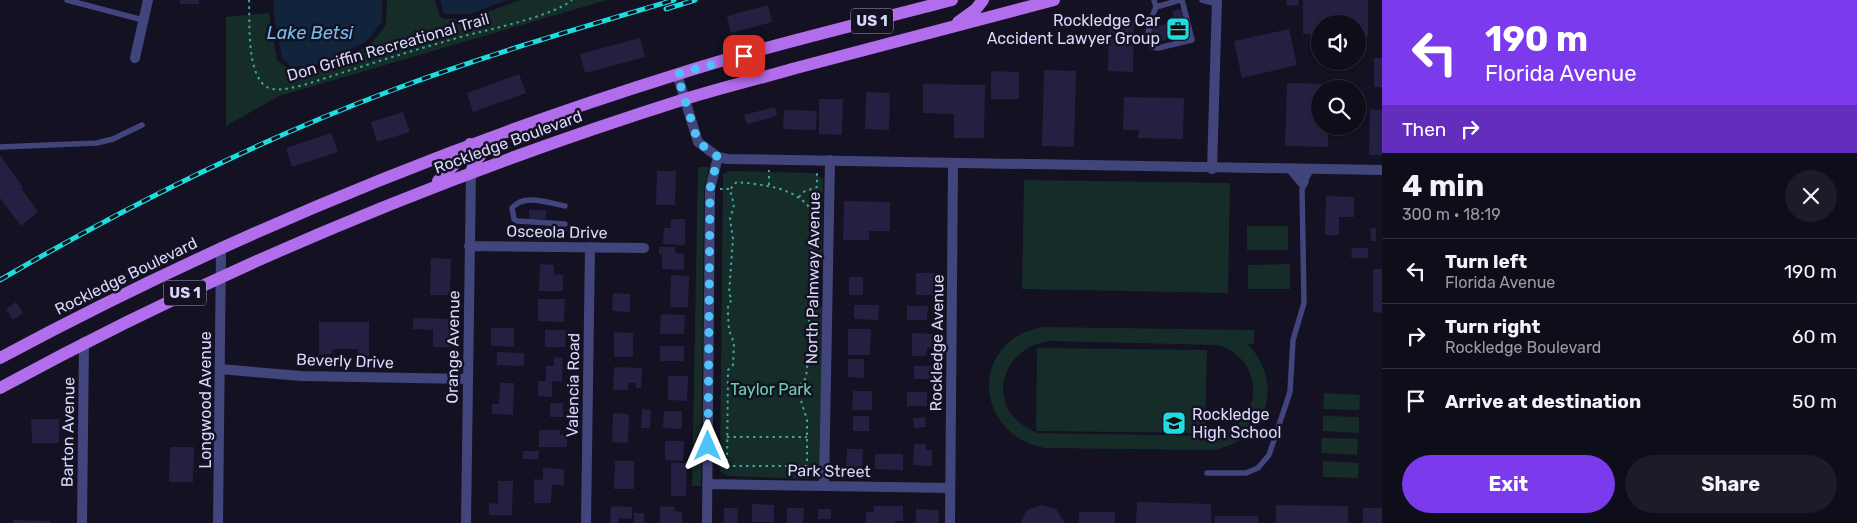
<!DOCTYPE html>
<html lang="en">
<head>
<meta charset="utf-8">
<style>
  :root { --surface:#0e0d1a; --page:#1c1b27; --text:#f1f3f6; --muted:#9b9ca2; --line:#2e2d39; --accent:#7c3aed }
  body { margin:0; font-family:Rubik,sans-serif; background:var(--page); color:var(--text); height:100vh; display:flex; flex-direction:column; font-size:19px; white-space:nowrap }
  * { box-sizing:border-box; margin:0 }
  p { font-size:16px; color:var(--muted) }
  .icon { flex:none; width:28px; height:28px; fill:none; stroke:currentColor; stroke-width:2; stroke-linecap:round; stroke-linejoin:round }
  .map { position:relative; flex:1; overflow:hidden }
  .panel { display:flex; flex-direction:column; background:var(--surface); width:475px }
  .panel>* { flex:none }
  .guide { background:#7c3aed; color:#fff; overflow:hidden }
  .buttons { position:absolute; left:1311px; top:15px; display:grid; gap:10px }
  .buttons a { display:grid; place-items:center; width:55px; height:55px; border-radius:50%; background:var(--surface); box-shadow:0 1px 4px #0004,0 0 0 1px var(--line); font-size:25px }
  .pin { position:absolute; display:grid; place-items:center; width:42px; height:42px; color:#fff; margin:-21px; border-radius:10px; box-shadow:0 2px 8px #0006 }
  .me { position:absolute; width:55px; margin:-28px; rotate:0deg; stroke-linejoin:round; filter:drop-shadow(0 0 4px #0008) }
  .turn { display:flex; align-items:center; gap:18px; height:105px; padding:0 20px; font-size:22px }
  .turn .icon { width:65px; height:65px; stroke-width:2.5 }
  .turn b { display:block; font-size:35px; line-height:42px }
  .then { display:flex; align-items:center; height:48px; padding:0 20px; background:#0003; gap:10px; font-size:19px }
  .round { display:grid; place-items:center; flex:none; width:52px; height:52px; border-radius:26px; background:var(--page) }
  .headline { display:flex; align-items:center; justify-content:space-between; height:85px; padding:0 20px }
  h1 { font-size:30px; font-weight:700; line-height:38px }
  .button { display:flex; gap:10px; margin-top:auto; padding:10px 20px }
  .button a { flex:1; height:58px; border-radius:30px; background:var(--accent); color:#fff; font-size:20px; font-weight:700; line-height:58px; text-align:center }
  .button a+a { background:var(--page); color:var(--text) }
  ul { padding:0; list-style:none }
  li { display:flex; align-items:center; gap:15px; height:65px; padding:0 20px; border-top:1px solid var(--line) }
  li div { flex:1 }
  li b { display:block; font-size:19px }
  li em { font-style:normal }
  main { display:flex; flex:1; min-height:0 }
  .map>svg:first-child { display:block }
</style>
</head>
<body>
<main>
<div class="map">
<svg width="1382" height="523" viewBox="0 0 1382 523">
  <rect width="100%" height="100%" fill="#131122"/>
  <!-- green -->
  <path fill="#152c29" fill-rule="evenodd" d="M387,0H435L440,17L444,19L472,18L520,0H607L279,96L226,126V17L269,13L277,60L292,72L322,69L370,45L386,25Z
    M698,167H709L704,189L701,486H692Z
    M728,171L814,173L823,179L822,265L813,266L812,307H822L820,471L808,479L728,476L720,472L723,174Z
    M1024,180L1230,183L1228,293L1022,289Z
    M1247,226H1288V250H1247Z
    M1290,264V289H1248V265Z
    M1042,327L1254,330V344H1248C1285,384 1268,442 1212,450L1045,448C996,441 968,381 1008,343C1017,334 1030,330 1042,327ZM1050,341L1219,345C1268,363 1263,424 1213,436L1037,433C985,412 996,349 1050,341Z
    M1037,348L1207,350L1205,433L1036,431Z
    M1324,393L1360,395L1359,410L1323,409Z
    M1323,416L1359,417V433L1323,431Z
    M1322,438L1358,439L1357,455L1321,453Z
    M1323,461L1359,463L1358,478L1323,477Z"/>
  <!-- water -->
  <path fill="#11243c" d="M274,0H382V22L366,42L321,64L292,67L282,58L274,15Z
    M440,0H507L470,14H444Z"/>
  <!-- building -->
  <path fill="#242041" d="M180,0H199V4H180Z
    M1287,0H1299L1298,6L1286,5Z
    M1303,0H1368V36H1358V24H1320V35L1303,34Z
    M768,5L772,22L731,33L727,16Z
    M1181,9L1187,34L1154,43L1150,28L1175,22L1172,11Z
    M1109,18L1134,19L1133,72L1108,71Z
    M1289,29L1297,65L1242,78L1234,41Z
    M640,38L645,57L585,73L580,54Z
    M1374,58H1382V87H1374Z
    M1044,70L1076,71L1074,147L1042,146Z
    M991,71L1019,72V99H991Z
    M519,74L526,93L473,112L467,93Z
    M1287,83L1329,84V89H1320V126H1328V147L1285,146Z
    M923,84L985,85L984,138H954V114L923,113Z
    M866,92L890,93L889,130L865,129Z
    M1124,97L1184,98L1183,139L1138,138L1139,130H1123Z
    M819,99H843L842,135L819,134Z
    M775,107L777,116L747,124L744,115Z
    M1370,109L1382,110V155H1369Z
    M784,110L817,111L816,130L783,129Z
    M403,112L410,132L377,142L371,122Z
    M331,133L338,152L292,167L286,148Z
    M0,155L23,187L21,188L38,212L21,226L0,198Z
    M657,171H676L675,205H656Z
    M1326,196L1354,197V217H1339V235H1325Z
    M844,201L890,202V231H869V240H843Z
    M529,210H546V219H529Z
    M671,219H685V245L663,244L664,228H671Z
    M1370,228H1376V241H1371Z
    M659,247H675V253L684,254V270L662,269V254H659Z
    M1352,248H1368V258H1351Z
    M431,258L451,259L450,295H430Z
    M540,264L554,265V274L563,275V291H539Z
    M1373,269H1382V313L1373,312Z
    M916,273H934L933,295H916Z
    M671,275L689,276L688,307H670Z
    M849,277H863V295H849Z
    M613,293L630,294V312L612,311Z
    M538,299H565L564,322L538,321Z
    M16,302L23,313L13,320L6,309Z
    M854,305H879L878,320L854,319Z
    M907,306H928L927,320H907Z
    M661,314L685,315L684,334H660Z
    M413,318L456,319V347H433V330L413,329Z
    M319,322H369V357H358V349H332V354L319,355Z
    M491,328H514V347L491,346Z
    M848,329H871L870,355H848Z
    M545,330H566L565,347H545Z
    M614,332L633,333V357H614Z
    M912,333L936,334L935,348H927L926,356H912Z
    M660,346H684V361H660Z
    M497,352L524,353V366L497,365Z
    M554,357L563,358L562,382L552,381V397L538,396V381H546V366H554Z
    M848,359H864V378L848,377Z
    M914,366H933V379H914Z
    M614,367L642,368L641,388H636V383H628V390H613Z
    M668,376H688L687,401L668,400Z
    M500,383H514L513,415L492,414V404H499Z
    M853,391H872V410H852Z
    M907,392H927V406H907Z
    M550,403H563V417H550Z
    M642,409L651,410L650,428H641Z
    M664,411H682V429L663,428Z
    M613,413L629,414L628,443L612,442Z
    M853,416H869V431H853Z
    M925,417L926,427L914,428L913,418Z
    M31,419H59V443H32Z
    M539,430H560V435H567V447H539Z
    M665,441H684L683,461L665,460Z
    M914,444H926V450H932V466L913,465Z
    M170,447H194L193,482H169Z
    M847,449H863L862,471L846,470Z
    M523,451H539L538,459H523Z
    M875,454H903V470L875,469Z
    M615,461H634V489H614Z
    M671,463H687L686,496H671Z
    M543,468L564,469V485H552L551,503H534V479L543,480Z
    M498,481H513L512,515H489V503L498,504Z
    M1137,502L1211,504V523H1136Z
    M752,504L774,505V522H752Z
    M1042,505L1056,509L1065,523H1020L1027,510Z
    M1276,505L1348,506V523H1276Z
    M611,506L632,507V519L619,518L618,523H610Z
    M660,506L675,507L674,511L682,512V523H660Z
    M874,506H903V521H895V523H866V512H874Z
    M724,508H738L737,523H724Z
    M787,508H804L803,523H787Z
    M1363,508H1382V523H1363Z
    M818,509H831V519H818Z
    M916,509L939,510L938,523H916Z
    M1079,512H1115V523H1079Z
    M634,513H644V523H634Z
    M1215,516H1258V523H1215Z
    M13,520L50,521V523H13Z"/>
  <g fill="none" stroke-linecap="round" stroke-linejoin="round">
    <!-- path -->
    <path stroke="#3fa798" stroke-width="2" stroke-dasharray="2.5 4" stroke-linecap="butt" d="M249,0C250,21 246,75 267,87C280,95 315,81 329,77C375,62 421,48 468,35C492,29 555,15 572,0
      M769,185V170
      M720,189H730
      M799,197L803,192L817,187V170
      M727,437H807
      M807,466H727L728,370L733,365L734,343L729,330L728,316V306L732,299L729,294L733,239L730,219L734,205L730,190L734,184L737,182C764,185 796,187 812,211L808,358L806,378L798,387V391L807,420V466L812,476"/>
    <!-- service -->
    <path stroke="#42457b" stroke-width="5.5" d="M67,0L143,20
      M1154,0L1156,7L1180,0
      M1202,0L1217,4
      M1156,7C1151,19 1144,35 1152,47L1158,48L1192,40L1182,0
      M0,147L97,143L113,139L142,125
      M565,224L517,221L514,219L512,208C524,193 549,203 565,206
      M1207,473H1246L1258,468L1269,455L1290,392L1293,340L1304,303L1302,189L1306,182"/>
    <!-- pedestrian -->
    <path stroke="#42457b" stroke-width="9" d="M1291,170H1309L1302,183Z"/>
    <!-- minor -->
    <path stroke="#42457b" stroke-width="10" d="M135,58L148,0
      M1212,169L1217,0
      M469,246L644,248
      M220,369L301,376L468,379
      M707,484L950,488
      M824,486L830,160
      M82,523L84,342
      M218,523L221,247
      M466,523L471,172
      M586,523L590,247
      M707,523L710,189L718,157
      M950,523L953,164"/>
    <!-- tertiary -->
    <path stroke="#42457b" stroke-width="10" d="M677,74L698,142L718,157L727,159L1382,170"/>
    <!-- primary -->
    <path stroke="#b26dec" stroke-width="12" d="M958,22L976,9L983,0
      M471,172L476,160L500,135
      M438,181L460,159L470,144
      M0,358C216,242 441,148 675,75C766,46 860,24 952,0
      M0,388C218,269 445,175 682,100C720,88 758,79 796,68C882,45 968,22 1054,0"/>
    <!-- rail casing -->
    <g stroke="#1edde0" stroke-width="5">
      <path id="rail" d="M666,9L695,0
        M0,280C125,207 254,142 390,91C483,56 579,28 674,0"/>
    </g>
    <!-- rail -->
    <use href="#rail" stroke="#131122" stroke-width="3" stroke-dasharray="9" stroke-linecap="butt"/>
  </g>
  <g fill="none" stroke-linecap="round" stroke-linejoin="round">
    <!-- route -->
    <path stroke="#4fc3f7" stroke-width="9" stroke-dasharray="0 16.2" d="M708,446L710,189L718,157L698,142L677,74L744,56"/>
  </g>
  <!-- icons -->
  <defs>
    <g id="office-square" transform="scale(1.25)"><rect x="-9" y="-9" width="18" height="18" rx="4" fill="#1edde0" stroke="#131122"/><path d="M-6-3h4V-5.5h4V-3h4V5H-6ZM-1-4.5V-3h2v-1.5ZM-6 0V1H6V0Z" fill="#111"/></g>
    <g id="school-square" transform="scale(1.25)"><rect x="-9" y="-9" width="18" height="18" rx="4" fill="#1edde0" stroke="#131122"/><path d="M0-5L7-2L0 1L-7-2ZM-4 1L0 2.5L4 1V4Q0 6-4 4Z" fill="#111"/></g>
  </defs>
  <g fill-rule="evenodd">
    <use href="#office-square" x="1178" y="29"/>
    <use href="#school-square" x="1174" y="423"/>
  </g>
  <g text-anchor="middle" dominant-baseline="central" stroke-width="5" stroke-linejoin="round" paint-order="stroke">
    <!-- shield labels -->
    <g fill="#131122" stroke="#9e9cb9" stroke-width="1">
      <rect x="851" y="8.5" width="42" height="25" rx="4"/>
      <rect x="164" y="280.5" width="42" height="25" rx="4"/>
    </g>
    <g font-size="15" font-weight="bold" fill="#d9d8fa">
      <text x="872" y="21">US 1</text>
      <text x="185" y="293">US 1</text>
    </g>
    <!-- poi labels -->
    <g font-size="16" fill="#d9d8fa" stroke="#131122" text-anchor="end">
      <text x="1160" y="20">Rockledge Car<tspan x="1160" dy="18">Accident Lawyer Group</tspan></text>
      <text x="1192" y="414" text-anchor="start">Rockledge<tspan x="1192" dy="18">High School</tspan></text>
    </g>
    <!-- street labels -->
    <g font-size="16" fill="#d9d8fa" stroke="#131122">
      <text transform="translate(388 47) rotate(-16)">Don Griffin Recreational Trail</text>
      <text transform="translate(508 142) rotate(-20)">Rockledge Boulevard</text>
      <text transform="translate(557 232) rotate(1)">Osceola Drive</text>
      <text transform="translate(126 276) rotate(-26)">Rockledge Boulevard</text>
      <text transform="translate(813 278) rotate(-89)">North Palmway Avenue</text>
      <text transform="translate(937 343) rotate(-89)">Rockledge Avenue</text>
      <text transform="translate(453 347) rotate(-89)">Orange Avenue</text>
      <text transform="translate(345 361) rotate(2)">Beverly Drive</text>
      <text transform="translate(573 385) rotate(-89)">Valencia Road</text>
      <text transform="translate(205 400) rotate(-90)">Longwood Avenue</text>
      <text transform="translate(68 432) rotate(-89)">Barton Avenue</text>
      <text transform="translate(829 471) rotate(1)">Park Street</text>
    </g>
    <!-- park labels -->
    <g font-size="16" fill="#6dd1af" stroke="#131122">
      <text x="771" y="389">Taylor Park</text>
    </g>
    <!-- water labels -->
    <g font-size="18" font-style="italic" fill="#73beec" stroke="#131122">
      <text x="310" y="33">Lake Betsi</text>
    </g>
  </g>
</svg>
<div class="buttons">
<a><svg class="icon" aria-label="sound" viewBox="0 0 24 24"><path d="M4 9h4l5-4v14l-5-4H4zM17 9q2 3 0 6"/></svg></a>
<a><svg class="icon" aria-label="search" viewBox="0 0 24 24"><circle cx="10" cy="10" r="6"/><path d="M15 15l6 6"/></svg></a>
</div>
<div class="pin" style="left:744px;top:56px;background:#d93025"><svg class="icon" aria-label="arrive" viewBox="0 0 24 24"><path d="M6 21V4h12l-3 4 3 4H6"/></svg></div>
<svg class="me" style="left:708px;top:446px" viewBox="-20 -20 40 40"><path d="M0-17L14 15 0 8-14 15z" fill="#4fc3f7" stroke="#fff" stroke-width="4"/></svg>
</div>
<section class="panel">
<div class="guide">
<div class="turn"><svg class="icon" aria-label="left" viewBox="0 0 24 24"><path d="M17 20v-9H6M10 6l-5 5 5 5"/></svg><div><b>190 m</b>Florida Avenue</div></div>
<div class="then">Then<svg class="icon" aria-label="right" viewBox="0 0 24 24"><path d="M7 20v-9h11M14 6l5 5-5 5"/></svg></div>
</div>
<div class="headline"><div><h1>4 min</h1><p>300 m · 18:19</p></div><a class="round"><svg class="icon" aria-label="close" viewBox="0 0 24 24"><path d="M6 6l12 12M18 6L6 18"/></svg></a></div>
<ul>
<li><svg class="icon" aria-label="left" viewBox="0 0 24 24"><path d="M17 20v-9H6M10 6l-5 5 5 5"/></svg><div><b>Turn left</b><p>Florida Avenue</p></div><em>190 m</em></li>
<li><svg class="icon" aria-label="right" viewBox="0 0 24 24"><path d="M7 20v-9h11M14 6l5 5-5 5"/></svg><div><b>Turn right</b><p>Rockledge Boulevard</p></div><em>60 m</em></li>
<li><svg class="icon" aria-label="arrive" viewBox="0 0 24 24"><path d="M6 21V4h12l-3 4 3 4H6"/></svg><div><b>Arrive at destination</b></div><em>50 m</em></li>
</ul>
<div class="button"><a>Exit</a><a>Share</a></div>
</section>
</main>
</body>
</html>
